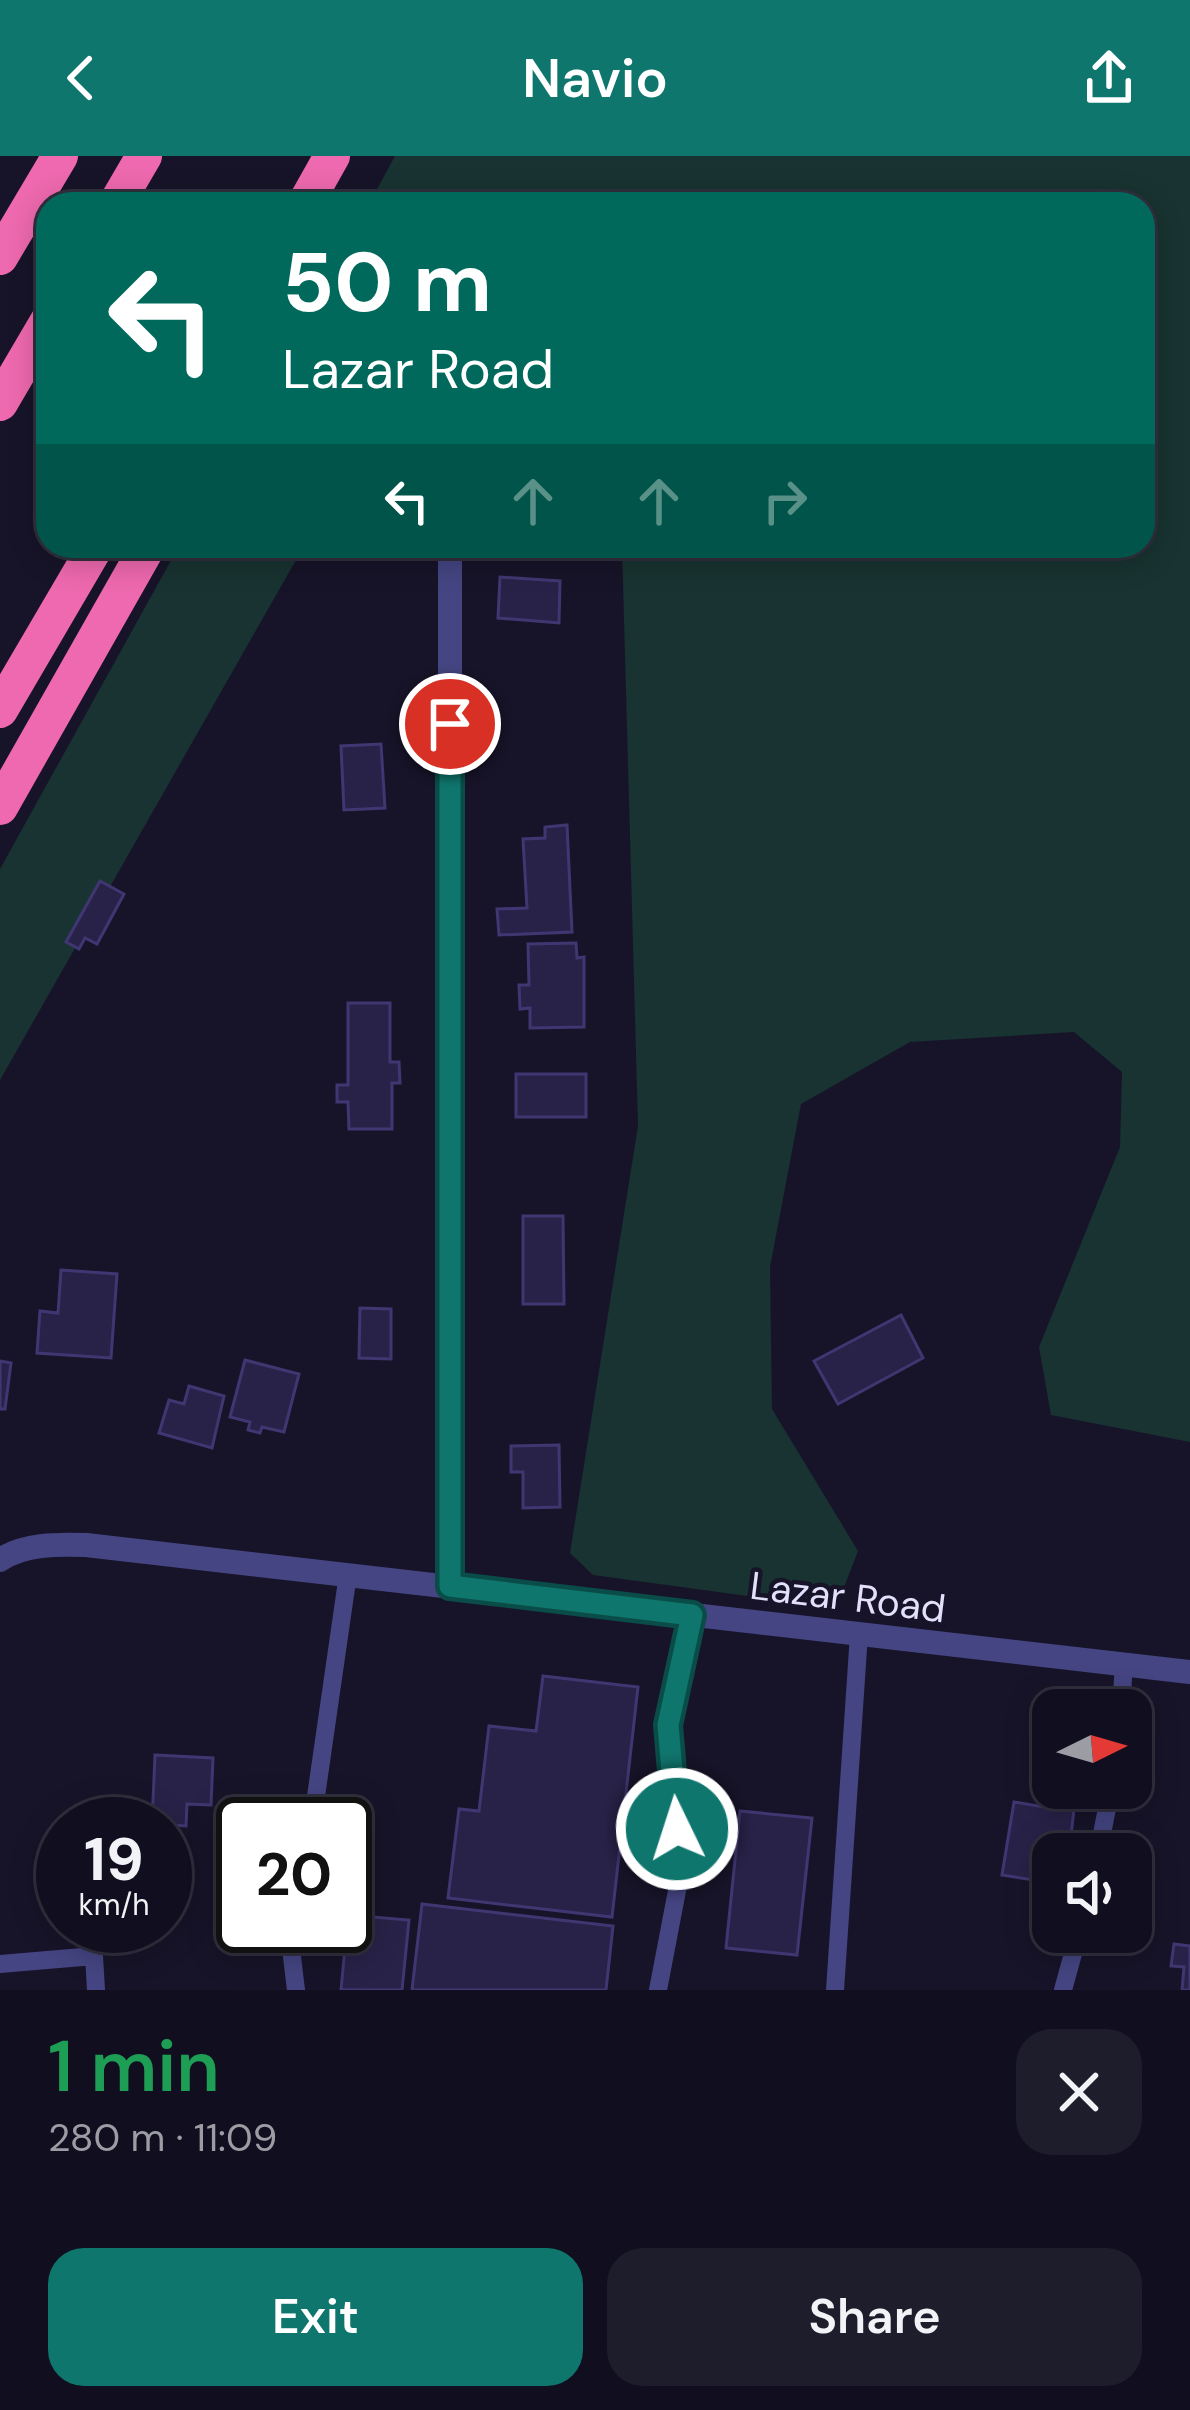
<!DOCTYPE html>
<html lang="en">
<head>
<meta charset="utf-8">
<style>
  :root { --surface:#110f1f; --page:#1e1d2c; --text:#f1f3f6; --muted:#9c9ca4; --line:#302f3d; --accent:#0f766e }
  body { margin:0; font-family:"DM Sans",sans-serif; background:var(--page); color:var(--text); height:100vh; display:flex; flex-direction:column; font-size:45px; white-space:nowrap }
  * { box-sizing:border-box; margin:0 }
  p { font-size:39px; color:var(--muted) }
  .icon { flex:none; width:66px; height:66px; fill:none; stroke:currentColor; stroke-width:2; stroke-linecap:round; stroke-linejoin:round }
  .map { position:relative; height:1834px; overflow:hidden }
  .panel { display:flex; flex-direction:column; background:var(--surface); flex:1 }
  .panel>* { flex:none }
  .guide { position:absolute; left:36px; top:36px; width:1119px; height:366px; border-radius:36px; box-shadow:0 6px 30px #0003,0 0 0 3px var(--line); background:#00695c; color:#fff; overflow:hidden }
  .needle { width:78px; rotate:85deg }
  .fabs { position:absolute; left:1032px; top:1533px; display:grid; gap:24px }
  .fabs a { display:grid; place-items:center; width:120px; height:120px; border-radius:24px; background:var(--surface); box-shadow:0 6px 30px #0003,0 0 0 3px var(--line); font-size:60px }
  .speed { position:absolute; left:36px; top:1641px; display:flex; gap:24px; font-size:60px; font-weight:700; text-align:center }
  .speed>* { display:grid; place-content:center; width:156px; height:156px; border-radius:50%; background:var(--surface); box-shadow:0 6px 30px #0003,0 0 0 3px var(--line); line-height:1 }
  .speed small { font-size:30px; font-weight:400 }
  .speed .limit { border:6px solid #111; border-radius:18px; background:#fff; color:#111 }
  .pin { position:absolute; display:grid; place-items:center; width:102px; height:102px; color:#fff; margin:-51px; border:6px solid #fff; border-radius:50%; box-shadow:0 3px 12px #0007 }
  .me { position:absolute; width:132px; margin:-66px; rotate:356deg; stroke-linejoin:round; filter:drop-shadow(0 0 9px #0008) }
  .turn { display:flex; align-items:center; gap:42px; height:252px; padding:0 48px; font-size:54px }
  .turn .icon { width:156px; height:156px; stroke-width:2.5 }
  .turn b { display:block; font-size:84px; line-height:102px }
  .lanes { display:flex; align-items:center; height:114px; padding:0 48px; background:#0003; justify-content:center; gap:60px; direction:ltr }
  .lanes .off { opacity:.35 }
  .round { display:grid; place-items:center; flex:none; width:126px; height:126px; border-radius:36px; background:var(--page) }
  .overview { display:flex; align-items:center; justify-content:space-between; height:204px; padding:0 48px }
  h1 { font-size:72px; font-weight:600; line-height:90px; color:#1e9e55 }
  .primary-button { display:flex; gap:24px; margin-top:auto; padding:24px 48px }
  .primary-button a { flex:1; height:138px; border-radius:36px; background:var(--accent); color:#fff; font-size:48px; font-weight:600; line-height:138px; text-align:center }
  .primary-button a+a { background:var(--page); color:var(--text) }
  header { display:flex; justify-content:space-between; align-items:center; height:156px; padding:0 48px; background:var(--accent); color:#fff; font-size:54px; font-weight:600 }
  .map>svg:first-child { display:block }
</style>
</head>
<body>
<header><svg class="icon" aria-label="back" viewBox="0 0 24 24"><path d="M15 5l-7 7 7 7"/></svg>Navio<svg class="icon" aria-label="share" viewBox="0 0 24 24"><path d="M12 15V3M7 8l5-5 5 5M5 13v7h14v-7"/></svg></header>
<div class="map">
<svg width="1190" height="1834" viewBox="0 0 1190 1834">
  <rect width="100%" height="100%" fill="#171429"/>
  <!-- green -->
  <path fill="#183331" d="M395,0H1190V1286L1051,1259L1039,1191L1120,991L1122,916L1074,876L910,886L801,948L770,1111L772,1253L858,1395L836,1452L593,1419L570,1397L638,970L622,390H1143V48H369Z
    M179,390H304L0,924V713Z"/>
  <!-- building -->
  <path fill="#282248" stroke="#403772" stroke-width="3" d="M500,421L560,425L559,467L498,462Z
    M381,588L385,652L344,654L341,590Z
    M567,669L572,776L499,779L497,753L527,752L523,683L545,682V671Z
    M100,725L124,738L97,788L85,782L79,793L66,786Z
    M576,787L577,802L584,801V871L530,872V852L520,853L519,829H529L528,788Z
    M348,847H390V906H399L400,927H392V973H349L348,946H337V929H348Z
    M516,918H586V961H516Z
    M523,1060H563L564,1148H523Z
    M61,1114L117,1118L111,1202L37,1197L40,1155L58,1157Z
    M360,1152L391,1153V1203L359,1202Z
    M901,1159L923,1202L838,1248L814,1205Z
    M245,1204L299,1218L284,1276L262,1271L260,1277L248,1274L250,1266L230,1261Z
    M0,1205L11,1207L5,1253H0Z
    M189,1230L224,1240L212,1292L159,1277L169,1244L184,1248Z
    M559,1289L560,1351L523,1352V1316H511V1290Z
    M543,1520L638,1531L612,1761L448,1742L459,1653L479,1655L489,1570L536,1575Z
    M155,1599L213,1602L211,1649L187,1648L186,1670L152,1668Z
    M1046,1639L1075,1644L1069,1698H1053V1727L1002,1719L1014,1646L1044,1651Z
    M740,1655L812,1662L797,1799L726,1792Z
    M422,1748L613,1770L606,1834H412Z
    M348,1759L409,1764L402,1834H341Z
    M1174,1788L1190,1790V1834H1182L1184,1811L1171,1810Z"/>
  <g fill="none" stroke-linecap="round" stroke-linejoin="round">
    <!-- service -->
    <path stroke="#454583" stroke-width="18" d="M1121,1554L1124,1507
      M312,1668L348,1418
      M1098,1698L1111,1632
      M293,1770L290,1784L296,1834
      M0,1808L94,1800L96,1834
      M658,1834L680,1719L675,1627L668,1569L692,1459
      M835,1834L859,1478
      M1063,1834L1079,1776"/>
    <!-- minor -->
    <path stroke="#454583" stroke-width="24" d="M450,390V1429
      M0,1404C23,1388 58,1388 86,1389L1190,1516"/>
    <!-- motorway -->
    <path stroke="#ee69af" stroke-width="36" d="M116,48L144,0
      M305,48L332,0
      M0,101L60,0
      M0,247L48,165
      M0,554L96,390
      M0,651L148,390"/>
  </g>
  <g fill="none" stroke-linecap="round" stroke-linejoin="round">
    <!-- route casing -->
    <g stroke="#0a4d48" stroke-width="30">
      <path id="route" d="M450,568V1430L692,1459L668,1569L677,1673"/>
    </g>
    <!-- route -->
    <use href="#route" stroke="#0f766e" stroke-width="21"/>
  </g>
  <g text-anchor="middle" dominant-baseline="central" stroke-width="9" stroke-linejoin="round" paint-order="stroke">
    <!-- street labels -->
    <g font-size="39" fill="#e2e0fb" stroke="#171429">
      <text transform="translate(848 1441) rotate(7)">Lazar Road</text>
    </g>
  </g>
</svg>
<div class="fabs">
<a><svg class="needle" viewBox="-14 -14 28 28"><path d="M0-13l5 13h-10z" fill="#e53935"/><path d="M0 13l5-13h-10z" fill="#9c9ca4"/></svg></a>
<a><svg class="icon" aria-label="sound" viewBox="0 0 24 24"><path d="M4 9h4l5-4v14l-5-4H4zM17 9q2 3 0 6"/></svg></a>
</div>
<div class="speed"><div>19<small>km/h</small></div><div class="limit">20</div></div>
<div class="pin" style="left:450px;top:568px;background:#d93025"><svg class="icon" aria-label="arrive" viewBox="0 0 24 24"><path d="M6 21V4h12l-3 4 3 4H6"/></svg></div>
<svg class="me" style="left:677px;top:1673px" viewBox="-20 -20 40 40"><circle r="17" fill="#0f766e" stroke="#fff" stroke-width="3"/><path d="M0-11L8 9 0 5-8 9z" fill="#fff"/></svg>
<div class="guide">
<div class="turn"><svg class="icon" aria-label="left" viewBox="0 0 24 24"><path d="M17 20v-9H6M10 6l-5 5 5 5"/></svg><div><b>50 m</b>Lazar Road</div></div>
<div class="lanes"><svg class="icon" aria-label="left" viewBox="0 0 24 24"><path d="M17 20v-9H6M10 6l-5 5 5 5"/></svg><svg class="icon off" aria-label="ahead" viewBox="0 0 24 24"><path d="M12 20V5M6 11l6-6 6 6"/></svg><svg class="icon off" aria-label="ahead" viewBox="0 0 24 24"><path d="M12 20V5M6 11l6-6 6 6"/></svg><svg class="icon off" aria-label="right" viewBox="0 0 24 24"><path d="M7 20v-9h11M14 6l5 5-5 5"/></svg></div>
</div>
</div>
<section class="panel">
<div class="overview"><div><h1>1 min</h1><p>280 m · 11:09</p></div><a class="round"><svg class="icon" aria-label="close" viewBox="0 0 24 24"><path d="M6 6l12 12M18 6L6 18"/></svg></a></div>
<div class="primary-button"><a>Exit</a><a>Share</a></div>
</section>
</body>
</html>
